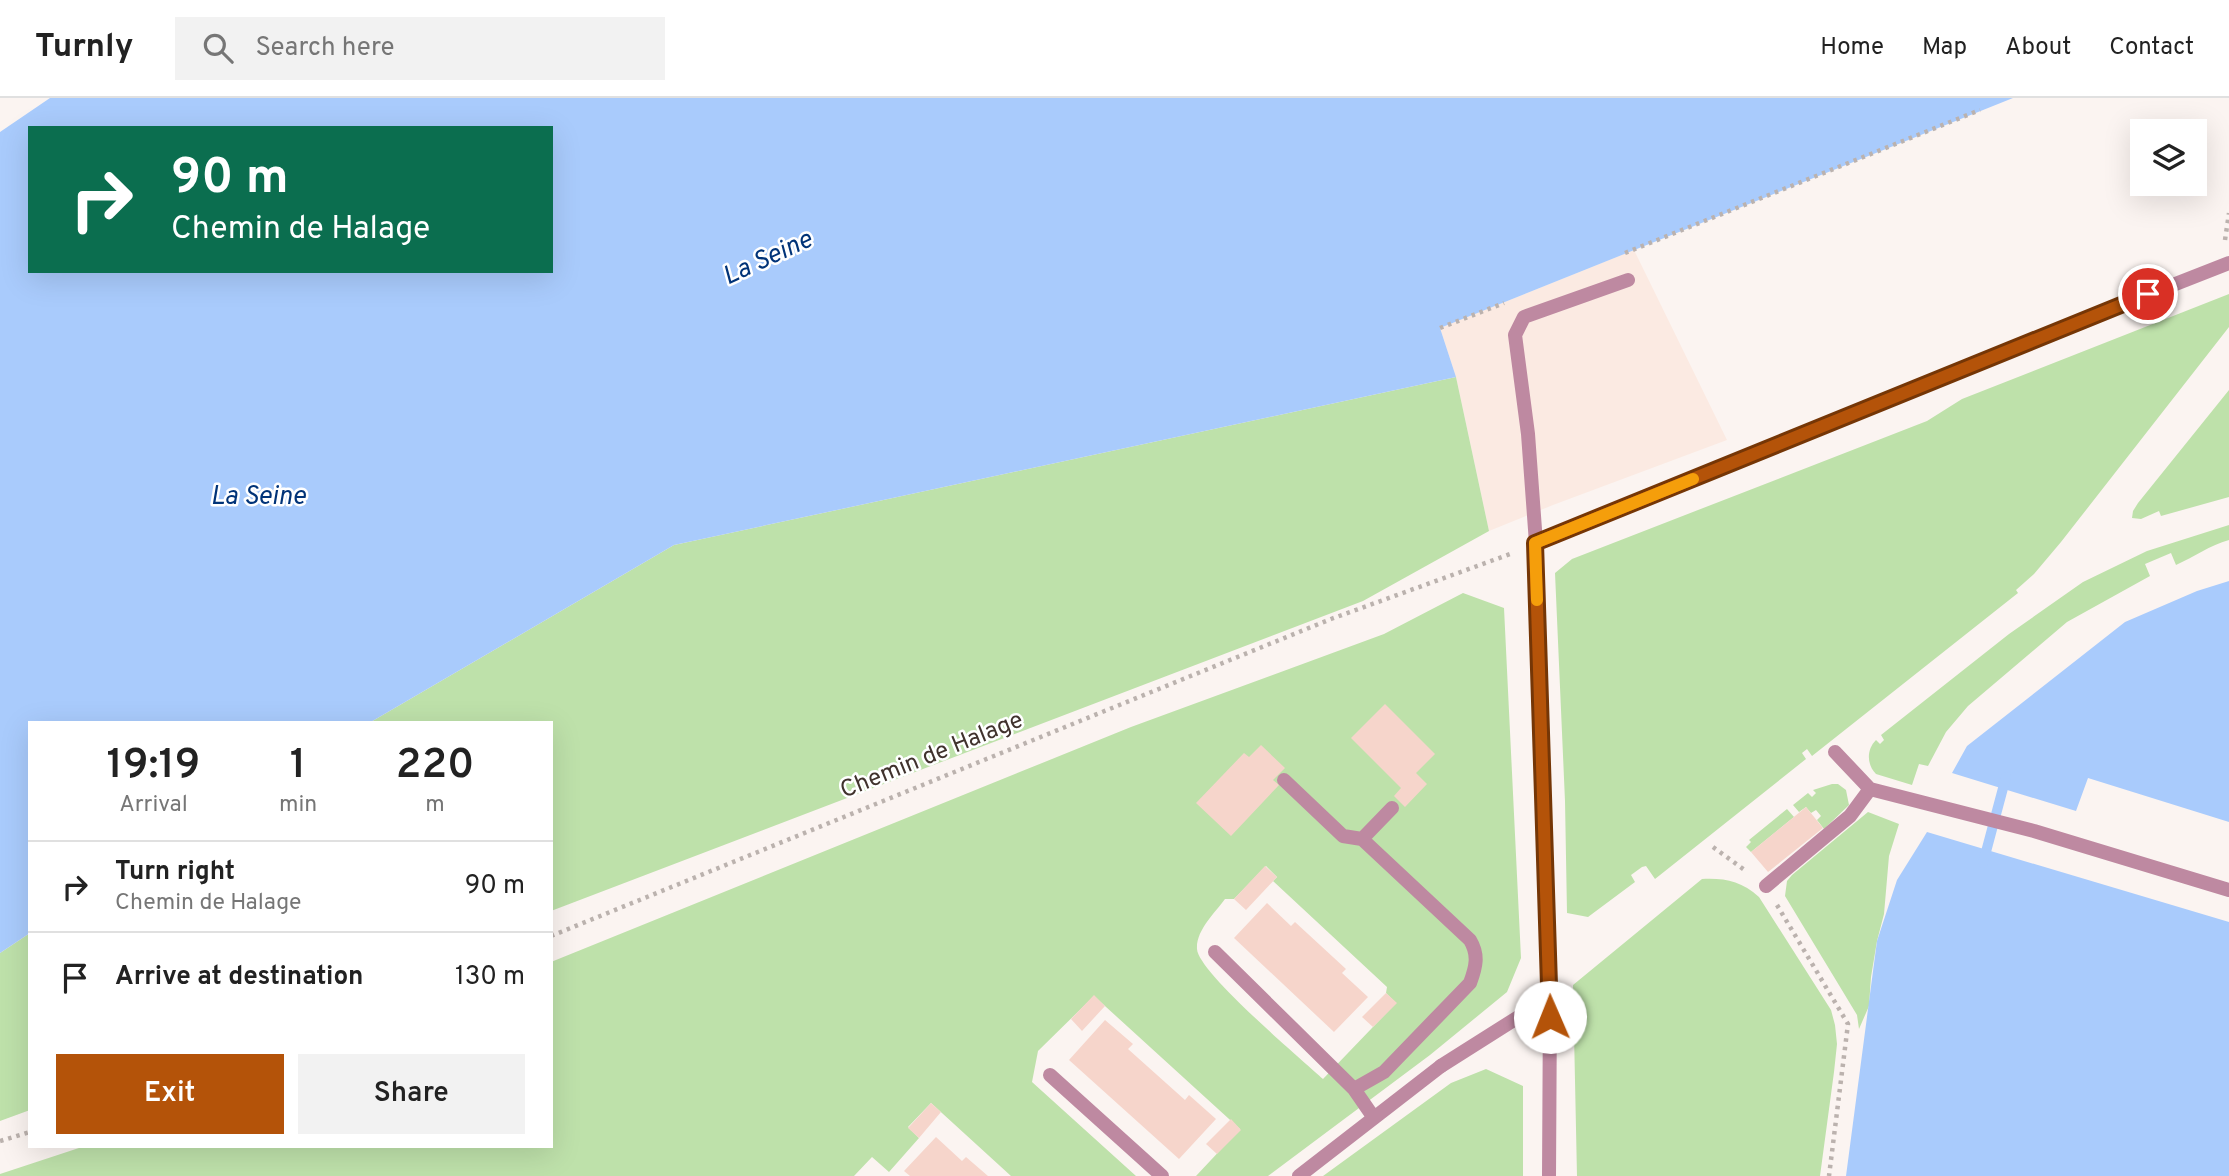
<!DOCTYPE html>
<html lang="en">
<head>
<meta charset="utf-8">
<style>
  :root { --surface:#fff; --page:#f2f2f2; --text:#222; --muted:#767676; --line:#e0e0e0; --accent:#b45309 }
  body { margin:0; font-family:Overpass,sans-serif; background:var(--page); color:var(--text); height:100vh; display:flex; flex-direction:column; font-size:26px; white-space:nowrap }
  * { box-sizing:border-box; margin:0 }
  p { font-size:23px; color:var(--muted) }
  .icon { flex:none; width:38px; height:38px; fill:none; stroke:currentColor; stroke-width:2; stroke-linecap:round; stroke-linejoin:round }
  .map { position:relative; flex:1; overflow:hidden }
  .side { position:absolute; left:28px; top:623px; width:525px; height:427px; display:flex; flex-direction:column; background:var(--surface); border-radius:0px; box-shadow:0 7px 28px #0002 }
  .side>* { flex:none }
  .guide { position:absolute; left:28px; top:28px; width:525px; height:147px; border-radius:0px; box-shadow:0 7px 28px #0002; background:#0b6e4f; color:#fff; overflow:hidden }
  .tools { position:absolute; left:2130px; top:21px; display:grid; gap:14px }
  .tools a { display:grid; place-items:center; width:77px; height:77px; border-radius:0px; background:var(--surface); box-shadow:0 7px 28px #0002; font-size:35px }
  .pin { position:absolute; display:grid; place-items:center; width:60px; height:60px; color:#fff; margin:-30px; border:4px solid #fff; border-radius:50%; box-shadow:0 2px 7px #0007 }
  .me { position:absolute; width:77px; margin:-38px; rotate:359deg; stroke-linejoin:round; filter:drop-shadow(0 0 5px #0008) }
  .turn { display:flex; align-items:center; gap:24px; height:147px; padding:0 28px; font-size:32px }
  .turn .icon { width:91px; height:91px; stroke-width:2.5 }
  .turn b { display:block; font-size:49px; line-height:60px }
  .eta { display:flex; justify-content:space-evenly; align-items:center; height:119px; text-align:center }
  .eta b { font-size:42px; font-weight:600; line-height:49px }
  .button { display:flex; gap:14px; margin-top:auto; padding:14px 28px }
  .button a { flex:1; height:80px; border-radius:0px; background:var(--accent); color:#fff; font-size:28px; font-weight:600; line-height:80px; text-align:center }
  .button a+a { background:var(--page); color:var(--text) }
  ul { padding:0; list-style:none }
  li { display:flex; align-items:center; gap:21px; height:91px; padding:0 28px; border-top:2px solid var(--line) }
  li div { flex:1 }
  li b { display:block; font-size:26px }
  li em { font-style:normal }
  header { display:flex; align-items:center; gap:42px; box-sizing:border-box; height:98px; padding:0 35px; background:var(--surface); border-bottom:2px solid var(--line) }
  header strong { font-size:33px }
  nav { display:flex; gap:38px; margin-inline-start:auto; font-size:24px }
  .search { width:490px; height:63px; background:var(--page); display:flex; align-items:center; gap:18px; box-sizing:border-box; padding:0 24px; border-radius:0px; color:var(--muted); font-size:26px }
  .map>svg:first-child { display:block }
</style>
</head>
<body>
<header>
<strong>Turnly</strong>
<div class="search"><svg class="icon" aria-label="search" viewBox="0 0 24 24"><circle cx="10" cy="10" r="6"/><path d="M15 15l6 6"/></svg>Search here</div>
<nav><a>Home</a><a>Map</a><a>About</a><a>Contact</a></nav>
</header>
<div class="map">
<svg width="2229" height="1078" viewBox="0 0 2229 1078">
  <rect width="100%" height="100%" fill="#fbf4f1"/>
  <!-- built -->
  <path fill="#fbeae2" d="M1634,152L1727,342L1553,407L1489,433L1456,279L1440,230Z"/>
  <!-- green -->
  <path fill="#bee1aa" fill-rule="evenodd" d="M2229,196V229L2061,444L2034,476L2016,492L2018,495L1812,658L1807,651L1802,655L1806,661L1655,781L1646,768L1642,769L1631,777L1635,784L1588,819L1567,815L1565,703L1555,475L1572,461L1927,323L1962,301Z
    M1456,279L1489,433L1363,503L551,813V625H369L674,447Z
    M2229,292V399L2161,418L2159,413L2141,421L2132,420L2133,413L2138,405Z
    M2229,427V442C2210,447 2194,459 2176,467L2171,455L2145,466L2150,478L2067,524L1968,608L1946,634L1928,668L1919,666L1912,687L1876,676C1867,667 1866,652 1876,642L1880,646L1884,642L1881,637L2009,536L2083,484L2147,453Z
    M1463,495L1504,510L1521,860L1507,894L1430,957L1268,1078H1196L1240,1031L1094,898L1038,953L1032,984L1136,1078H1011L931,1005L908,1029L919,1040L889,1074L872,1059L854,1078H0V1076L85,1048H551V864L1131,629L1384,536ZM1266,768L1277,779L1273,783L1387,889L1386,895L1396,905L1323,981C1301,961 1198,874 1197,851C1196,832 1215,815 1225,801H1234Z
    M1832,686H1838L1846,692L1849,707L1824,731L1817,722L1821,718L1816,712L1811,715L1806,709L1799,714L1793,707L1808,695L1812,699L1816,695L1813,692Z
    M1787,711L1794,719L1751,754L1746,749L1751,744L1749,742Z
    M1868,714L1899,726L1889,758L1884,816L1877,843L1871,879L1869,908L1859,931L1857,917L1785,798L1787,783L1792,777Z
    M1702,781C1725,780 1741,783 1759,799L1831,912L1835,927L1837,946L1834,974L1820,1078H1577L1573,887Z
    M30,835V1012L0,1023V855Z
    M1486,971L1523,988V1078H1323L1451,985Z"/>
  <!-- water -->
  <path fill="#a9cbfc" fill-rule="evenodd" d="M50,0H2013L1440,230L1456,279L674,447L369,625H30V835L0,855V34ZM30,30H551V173H30Z
    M2229,483V724L2088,680L2076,713L1952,675L1967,648L2125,524L2197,493Z
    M1927,734L2229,824V1078H1846L1877,843L1897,782Z"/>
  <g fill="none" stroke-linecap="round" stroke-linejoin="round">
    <!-- stream -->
    <path stroke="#a9cbfc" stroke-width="10" d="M1983,765L2006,679"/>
  </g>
  <!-- building -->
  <path fill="#f6d5cb" d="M1385,606L1435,656L1416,675L1427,686L1405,709L1394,698L1401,690L1351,640Z
    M1261,647L1285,670L1273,682L1279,687L1231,738L1196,705L1244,655L1249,659Z
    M1806,709L1823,730L1768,774L1751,754Z
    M1265,768L1277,779L1246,812L1234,801Z
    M1267,805L1291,828L1295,824L1346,871L1342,875L1368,899L1334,934L1234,840Z
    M1386,895L1397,905L1373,929L1362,919Z
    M1094,897L1105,908L1082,933L1071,921Z
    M1105,922L1133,946L1128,951L1185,1002L1189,997L1216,1021L1179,1061L1069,962Z
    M931,1005L941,1014L919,1040L908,1030Z
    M1231,1021L1241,1032L1217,1056L1206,1046Z
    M936,1039L962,1063L966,1059L988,1078H910L904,1073Z"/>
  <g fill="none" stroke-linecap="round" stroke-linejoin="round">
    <!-- path -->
    <path stroke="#bbb2ae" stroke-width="4.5" stroke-dasharray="3.5 5" stroke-linecap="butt" d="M2225,142L2229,115
      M1625,155L1980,12
      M1440,230L1504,205
      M1713,749L1746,773
      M1777,807L1848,926L1829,1078
      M551,838L1331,521L1513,455
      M0,1043L30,1034"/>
    <!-- lane -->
    <path stroke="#be89a1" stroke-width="14" d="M1628,182L1524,219L1515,237L1528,336L1536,445L2076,225L2229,165
      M1835,654L1870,691L2034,733L2229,792
      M1284,682L1343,738L1362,741L1470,842C1479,857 1476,869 1470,885L1384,974L1354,991
      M1362,741L1392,710
      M1766,788L1850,718L1870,691
      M1215,854L1354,991L1374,1020
      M1050,977L1162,1078
      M1299,1078L1441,968"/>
    <!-- street -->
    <path stroke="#be89a1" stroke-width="14" d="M1536,445L1550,899L1549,1078
      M1441,968L1550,899"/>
  </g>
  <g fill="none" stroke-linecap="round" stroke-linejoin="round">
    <!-- route casing -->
    <g stroke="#753606" stroke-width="18">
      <path id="route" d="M1550,919L1535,445L2148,196"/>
    </g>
    <!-- route -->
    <use href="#route" stroke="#b45309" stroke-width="12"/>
    <!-- slow -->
    <path stroke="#f59e0b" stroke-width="12" d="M1537,502L1535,445L1693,381"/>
  </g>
  <g text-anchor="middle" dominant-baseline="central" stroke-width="5" stroke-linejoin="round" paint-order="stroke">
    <!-- street labels -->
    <g font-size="24" fill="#40322d" stroke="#fff">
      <text transform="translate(932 658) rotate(-22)">Chemin de Halage</text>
    </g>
    <!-- water labels -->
    <g font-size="26" font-style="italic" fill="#003378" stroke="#fff">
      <text transform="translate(768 161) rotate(-25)">La Seine</text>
      <text x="258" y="399">La Seine</text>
    </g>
  </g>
</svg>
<div class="tools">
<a><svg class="icon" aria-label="layers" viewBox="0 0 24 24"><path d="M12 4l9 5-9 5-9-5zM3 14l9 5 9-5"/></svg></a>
</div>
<div class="pin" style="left:2148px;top:196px;background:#d93025"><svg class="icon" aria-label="arrive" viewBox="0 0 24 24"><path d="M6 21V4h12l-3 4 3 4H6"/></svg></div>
<svg class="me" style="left:1550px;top:919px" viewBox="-20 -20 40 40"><circle r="19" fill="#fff"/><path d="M0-13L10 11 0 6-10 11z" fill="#b45309"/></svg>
<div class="guide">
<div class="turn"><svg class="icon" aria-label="right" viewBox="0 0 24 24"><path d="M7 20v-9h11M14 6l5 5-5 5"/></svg><div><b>90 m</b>Chemin de Halage</div></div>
</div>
<section class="side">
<div class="eta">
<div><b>19:19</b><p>Arrival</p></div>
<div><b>1</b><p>min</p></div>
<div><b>220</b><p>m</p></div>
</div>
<ul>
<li><svg class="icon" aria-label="right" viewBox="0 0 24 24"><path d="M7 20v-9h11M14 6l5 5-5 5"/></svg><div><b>Turn right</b><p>Chemin de Halage</p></div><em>90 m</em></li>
<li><svg class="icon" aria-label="arrive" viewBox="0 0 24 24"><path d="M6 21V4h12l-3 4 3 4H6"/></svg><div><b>Arrive at destination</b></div><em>130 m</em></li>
</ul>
<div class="button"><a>Exit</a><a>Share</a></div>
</section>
</div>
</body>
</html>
